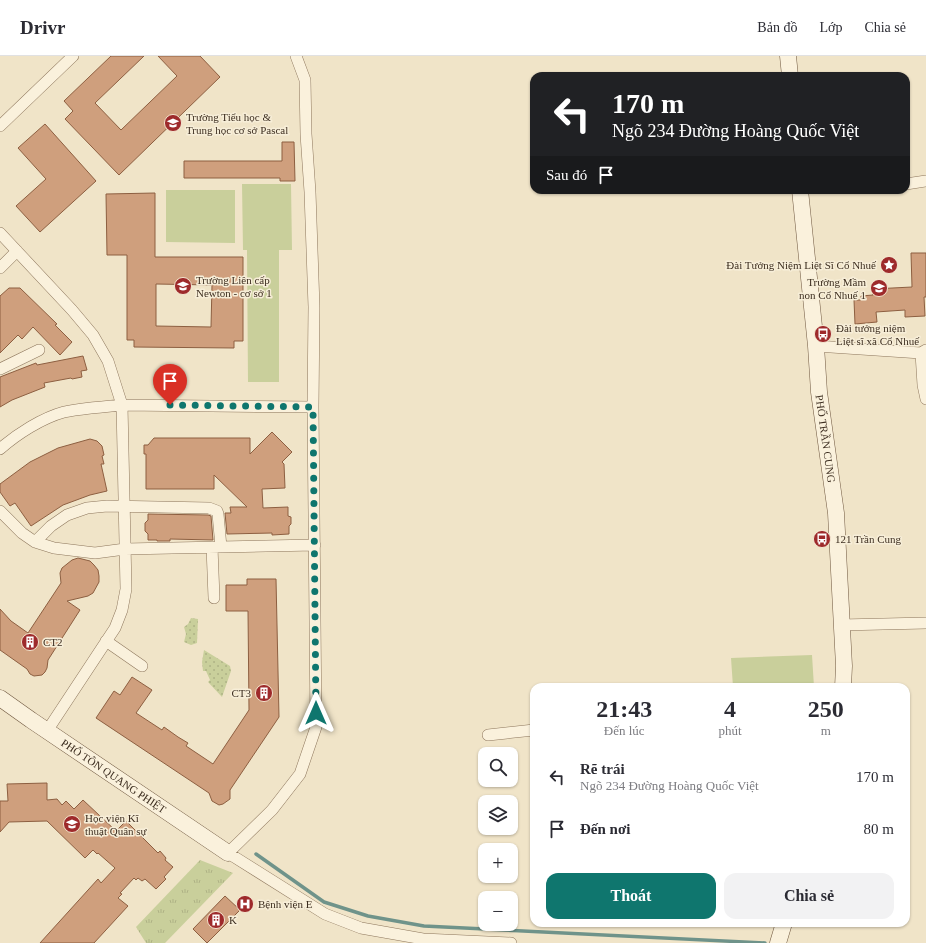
<!DOCTYPE html>
<html lang="vi">
<head>
<meta charset="utf-8">
<style>
  :root { --surface:#fff; --page:#f2f2f3; --text:#2b2b33; --muted:#7c7c81; --line:#e1e1e2; --accent:#0f766e }
  body { margin:0; font-family:Georgia,serif; background:var(--page); color:var(--text); height:100vh; display:flex; flex-direction:column; font-size:15px; white-space:nowrap }
  * { box-sizing:border-box; margin:0 }
  p { font-size:13px; color:var(--muted) }
  .icon { flex:none; width:22px; height:22px; fill:none; stroke:currentColor; stroke-width:2; stroke-linecap:round; stroke-linejoin:round }
  .map { position:relative; flex:1; overflow:hidden }
  .sheet { position:absolute; left:530px; top:627px; width:380px; height:244px; display:flex; flex-direction:column; background:var(--surface); border-radius:12px; box-shadow:0 1px 3px #0004 }
  .sheet>* { flex:none }
  .banner { position:absolute; left:530px; top:16px; width:380px; height:122px; border-radius:12px; box-shadow:0 1px 3px #0004; background:#202124; color:#fff; overflow:hidden }
  .tools { position:absolute; left:478px; top:691px; display:grid; gap:8px }
  .tools a { display:grid; place-items:center; width:40px; height:40px; border-radius:8px; background:var(--surface); box-shadow:0 1px 3px #0004; font-size:20px }
  .pin { position:absolute; display:grid; place-items:center; width:34px; height:34px; color:#fff; margin:-41px -17px; border-radius:50% 50% 50% 0; rotate:-45deg; box-shadow:0 0 4px #0007 }
  .pin .icon { rotate:45deg }
  .me { position:absolute; width:44px; margin:-22px; rotate:0deg; stroke-linejoin:round; filter:drop-shadow(0 0 3px #0008) }
  .turn { display:flex; align-items:center; gap:14px; height:84px; padding:0 16px; font-size:18px }
  .turn .icon { width:52px; height:52px; stroke-width:2.5 }
  .turn b { display:block; font-size:28px; line-height:34px }
  .then { display:flex; align-items:center; height:38px; padding:0 16px; background:#0003; gap:8px; font-size:15px }
  .eta { display:flex; justify-content:space-evenly; align-items:center; height:68px; text-align:center }
  .eta b { font-size:24px; font-weight:700; line-height:28px }
  .action { display:flex; gap:8px; margin-top:auto; padding:8px 16px }
  .action a { flex:1; height:46px; border-radius:12px; background:var(--accent); color:#fff; font-size:16px; font-weight:700; line-height:46px; text-align:center }
  .action a+a { background:var(--page); color:var(--text) }
  ul { padding:0; list-style:none }
  li { display:flex; align-items:center; gap:12px; height:52px; padding:0 16px }
  li div { flex:1 }
  li b { display:block; font-size:15px }
  li em { font-style:normal }
  header { display:flex; align-items:center; gap:24px; box-sizing:border-box; height:56px; padding:0 20px; background:var(--surface); border-bottom:1px solid var(--line) }
  header strong { font-size:19px }
  nav { display:flex; gap:22px; margin-inline-start:auto; font-size:14px }
  .map>svg:first-child { display:block }
</style>
</head>
<body>
<header>
<strong>Drivr</strong>
<nav><a>Bản đồ</a><a>Lớp</a><a>Chia sẻ</a></nav>
</header>
<div class="map">
<svg width="926" height="887" viewBox="0 0 926 887">
  <defs>
    <pattern id="grass-tufts" width="24" height="20" patternUnits="userSpaceOnUse"><rect width="24" height="20" fill="#c9cf9b"/><path d="M3 7l-1-3M5 7V3M7 7l1-3M15 17l-1-3M17 17v-4M19 17l1-3" fill="none" stroke="#aeb285"/></pattern>
    <pattern id="park-dots" width="8" height="8" patternUnits="userSpaceOnUse"><rect width="8" height="8" fill="#c9cf9b"/><path d="M2 2h.1M6 6h.1" fill="none" stroke="#aeb285" stroke-width="1.8" stroke-linecap="round"/></pattern>
  </defs>
  <rect width="100%" height="100%" fill="#f0e4c8"/>
  <!-- grass -->
  <path fill="url(#grass-tufts)" d="M200,804L233,817L165,887H146L136,871Z"/>
  <!-- park -->
  <path fill="url(#park-dots)" d="M191,562L198,563L197,587L191,589L184,586L186,578L184,571L188,568Z
    M204,594L230,610L231,615L222,641L208,626L210,624L206,615H203L202,606Z"/>
  <!-- pitch -->
  <path fill="#c9cf9b" d="M242,128H291L292,194H279V326H248L247,194H243Z
    M166,134H235V187L166,186Z
    M812,599L814,631H733L731,602Z"/>
  <g fill="none" stroke-linecap="round" stroke-linejoin="round">
    <!-- stream -->
    <path stroke="#6f938a" stroke-width="3.5" d="M256,798L324,846L368,860L424,870L765,887"/>
  </g>
  <!-- building -->
  <path fill="#cf9f7d" stroke="#8d5f41" fill-rule="evenodd" d="M111,0H144L95,47L121,74L177,20L158,0H200L220,21L119,119L65,63L73,55L64,45Z
    M45,68L96,125L40,176L16,150L46,123L18,92Z
    M282,86H294L295,125H280V122H184V105H282Z
    M155,137V201H243V285H234V292L134,291V284H127V199H107L106,138ZM156,228L212,229L211,271L156,270Z
    M911,197H926V241H924L925,260L905,261V254L876,256L877,266L855,268L854,244H861V240L873,239V233L912,231Z
    M9,232H20L57,268L55,269L72,286L60,299L33,271L22,283L18,279L0,297V240Z
    M83,300L87,314L81,315L82,321L72,323L71,322L44,327L45,331L12,344L0,351V321L36,307L37,309Z
    M272,376L292,396L282,406L284,408L285,432L262,433L263,452L288,451V460L291,461V468L289,470V478L272,479V477L227,478L225,457H231L230,451H247L214,419V433H146V398H144V389H148L154,382H250V398Z
    M90,383L97,385L102,390L104,399L102,400L104,408H101L107,435L90,439L63,449L31,470L15,447L10,450L0,436V428L30,406L58,392Z
    M148,458L208,459L211,460L213,484L170,483V485H157V484H148V478L145,475V467L148,464Z
    M78,502L90,505L94,509L98,514L99,520V526L93,537L88,540L67,545L80,554L48,604L47,612L45,616L42,619L34,620L30,618L27,613L0,594V553L11,565L28,577L61,527L60,517L62,512L72,504Z
    M247,523H276L279,661L230,734V743L223,748L219,749L212,745L209,737L96,662L114,635L120,639L132,621L152,634L136,657L162,674L164,671L178,681L188,687L186,690L213,708L249,654L248,555H226V529H247Z
    M47,727V744L57,743L62,749L66,745L74,753L83,744L116,775L126,765L158,797L160,795L166,802L165,804L173,811L164,821L166,823L156,833L145,823L142,825L138,822L136,824L134,822L120,837L122,838L118,842L128,850L94,887H40L98,823L101,827L115,812L98,797L97,798L93,794L85,802L47,765L9,766L0,776V745H8L7,728Z
    M225,840L240,854L207,887L193,873Z"/>
  <g fill="none" stroke-linecap="round" stroke-linejoin="round">
    <!-- street casing -->
    <g stroke="#8d765c" stroke-width="12">
      <path id="street" d="M296,0L305,24L306,78L310,136L314,251L313,351L316,671L300,718L272,754L228,797L325,858L361,872L423,883L511,887
        M0,70L73,0
        M906,128L926,125
        M0,177L72,254L93,279L108,305L122,349L126,533L122,554L115,572L47,675
        M0,212L17,195
        M816,290L921,297L926,294
        M921,297L923,329L926,343
        M0,313L39,294
        M0,393C17,378 42,362 64,356C82,352 103,351 122,349L313,351
        M0,455L22,477L35,486L54,492L95,497L125,493L315,489
        M35,486L51,470L67,459L87,452L107,450L209,452L217,455L218,458L221,491
        M212,491L214,542
        M841,569L926,567
        M106,585L142,610
        M488,679L534,674"/>
    </g>
    <!-- secondary casing -->
    <g stroke="#6f573f" stroke-width="17">
      <g id="secondary">
        <path d="M788,0L790,20"/>
        <path id="s1" d="M800,134L816,290L819,336L836,457L844,610L843,631"/>
        <path id="s2" d="M0,642L31,664L228,797"/>
        <path d="M778,887L784,867"/>
      </g>
    </g>
    <!-- street -->
    <use href="#street" stroke="#faf1dc" stroke-width="11"/>
    <!-- secondary -->
    <use href="#secondary" stroke="#faf1dc" stroke-width="16"/>
  </g>
  <g fill="none" stroke-linecap="round" stroke-linejoin="round">
    <!-- route -->
    <path stroke="#0f766e" stroke-width="7" stroke-dasharray="0 12.6" d="M170,349L313,351L316,657"/>
  </g>
  <!-- icons -->
  <defs>
    <g id="school-disc" transform="scale(0.9)"><circle r="9.5" fill="#9e2a2b" stroke="#f7eed8"/><path d="M0-5L7-2L0 1L-7-2ZM-4 1L0 2.5L4 1V4Q0 6-4 4Z" fill="#fff"/></g>
    <g id="sight-disc" transform="scale(0.9)"><circle r="9.5" fill="#9e2a2b" stroke="#f7eed8"/><path d="M0-6L1.8-2.2L6-1.7L2.9 1.2L3.7 5.4L0 3.3L-3.7 5.4L-2.9 1.2L-6-1.7L-1.8-2.2Z" fill="#fff"/></g>
    <g id="bus-disc" transform="scale(0.9)"><circle r="9.5" fill="#9e2a2b" stroke="#f7eed8"/><path d="M-5-6H5V4H4V6H2V4H-2V6H-4V4H-5ZM-3.5-4V0h7V-4ZM-3.5 1.2v1.5H-2V1.2ZM2 1.2v1.5H3.5V1.2Z" fill="#fff"/></g>
    <g id="building-disc" transform="scale(0.9)"><circle r="9.5" fill="#9e2a2b" stroke="#f7eed8"/><path d="M-4-6H4V6H1V3H-1V6H-4ZM-2.5-4.3h1.7v1.8h-1.7ZM.8-4.3h1.7v1.8H.8ZM-2.5-1h1.7V.8h-1.7ZM.8-1h1.7V.8H.8Z" fill="#fff"/></g>
    <g id="university-disc" transform="scale(0.9)"><circle r="9.5" fill="#9e2a2b" stroke="#f7eed8"/><path d="M0-5L7-2L0 1L-7-2ZM-4 1L0 2.5L4 1V4Q0 6-4 4Z" fill="#fff"/></g>
    <g id="hospital-disc" transform="scale(0.9)"><circle r="9.5" fill="#9e2a2b" stroke="#f7eed8"/><path d="M-5-5h3v3.5h4V-5h3V5h-3V1.5h-4V5h-3Z" fill="#fff"/></g>
  </defs>
  <g fill-rule="evenodd">
    <use href="#school-disc" x="173" y="67"/>
    <use href="#sight-disc" x="889" y="209"/>
    <use href="#school-disc" x="183" y="230"/>
    <use href="#school-disc" x="879" y="232"/>
    <use href="#bus-disc" x="823" y="278"/>
    <use href="#bus-disc" x="822" y="483"/>
    <use href="#building-disc" x="30" y="586"/>
    <use href="#building-disc" x="264" y="637"/>
    <use href="#university-disc" x="72" y="768"/>
    <use href="#hospital-disc" x="245" y="848"/>
    <use href="#building-disc" x="216" y="864"/>
  </g>
  <g text-anchor="middle" dominant-baseline="central" stroke-width="3" stroke-linejoin="round" paint-order="stroke">
    <!-- poi labels -->
    <g font-size="11" fill="#3d2e20" stroke="#f7eed8" text-anchor="start">
      <text x="186" y="61">Trường Tiểu học &amp;<tspan x="186" dy="13">Trung học cơ sở Pascal</tspan></text>
      <text x="876" y="209" text-anchor="end">Đài Tưởng Niệm Liệt Sĩ Cổ Nhuế</text>
      <text x="196" y="224">Trường Liên cấp<tspan x="196" dy="13">Newton - cơ sở 1</tspan></text>
      <text x="866" y="226" text-anchor="end">Trường Mầm<tspan x="866" dy="13">non Cổ Nhuế 1</tspan></text>
      <text x="836" y="272">Đài tưởng niệm<tspan x="836" dy="13">Liệt sĩ xã Cổ Nhuế</tspan></text>
      <text x="835" y="483">121 Trần Cung</text>
      <text x="43" y="586">CT2</text>
      <text x="251" y="637" text-anchor="end">CT3</text>
      <text x="85" y="762">Học viện Kĩ<tspan x="85" dy="13">thuật Quân sự</tspan></text>
      <text x="258" y="848">Bệnh viện E</text>
      <text x="229" y="864">K</text>
    </g>
    <!-- street labels -->
    <g font-size="11" fill="#3d2e20" stroke="#f7eed8">
      <text stroke="none"><textPath href="#s1" startOffset="250">PHỐ TRẦN CUNG</textPath></text>
      <text stroke="none"><textPath href="#s2" startOffset="138">PHỐ TÔN QUANG PHIỆT</textPath></text>
    </g>
  </g>
</svg>
<div class="tools">
<a><svg class="icon" aria-label="search" viewBox="0 0 24 24"><circle cx="10" cy="10" r="6"/><path d="M15 15l6 6"/></svg></a>
<a><svg class="icon" aria-label="layers" viewBox="0 0 24 24"><path d="M12 4l9 5-9 5-9-5zM3 14l9 5 9-5"/></svg></a>
<a>+</a>
<a>−</a>
</div>
<div class="pin" style="left:170px;top:349px;background:#d93025"><svg class="icon" aria-label="arrive" viewBox="0 0 24 24"><path d="M6 21V4h12l-3 4 3 4H6"/></svg></div>
<svg class="me" style="left:316px;top:657px" viewBox="-20 -20 40 40"><path d="M0-17L14 15 0 8-14 15z" fill="#0f766e" stroke="#fff" stroke-width="4"/></svg>
<div class="banner">
<div class="turn"><svg class="icon" aria-label="left" viewBox="0 0 24 24"><path d="M17 20v-9H6M10 6l-5 5 5 5"/></svg><div><b>170 m</b>Ngõ 234 Đường Hoàng Quốc Việt</div></div>
<div class="then">Sau đó<svg class="icon" aria-label="arrive" viewBox="0 0 24 24"><path d="M6 21V4h12l-3 4 3 4H6"/></svg></div>
</div>
<section class="sheet">
<div class="eta">
<div><b>21:43</b><p>Đến lúc</p></div>
<div><b>4</b><p>phút</p></div>
<div><b>250</b><p>m</p></div>
</div>
<ul>
<li><svg class="icon" aria-label="left" viewBox="0 0 24 24"><path d="M17 20v-9H6M10 6l-5 5 5 5"/></svg><div><b>Rẽ trái</b><p>Ngõ 234 Đường Hoàng Quốc Việt</p></div><em>170 m</em></li>
<li><svg class="icon" aria-label="arrive" viewBox="0 0 24 24"><path d="M6 21V4h12l-3 4 3 4H6"/></svg><div><b>Đến nơi</b></div><em>80 m</em></li>
</ul>
<div class="action"><a>Thoát</a><a>Chia sẻ</a></div>
</section>
</div>
</body>
</html>
